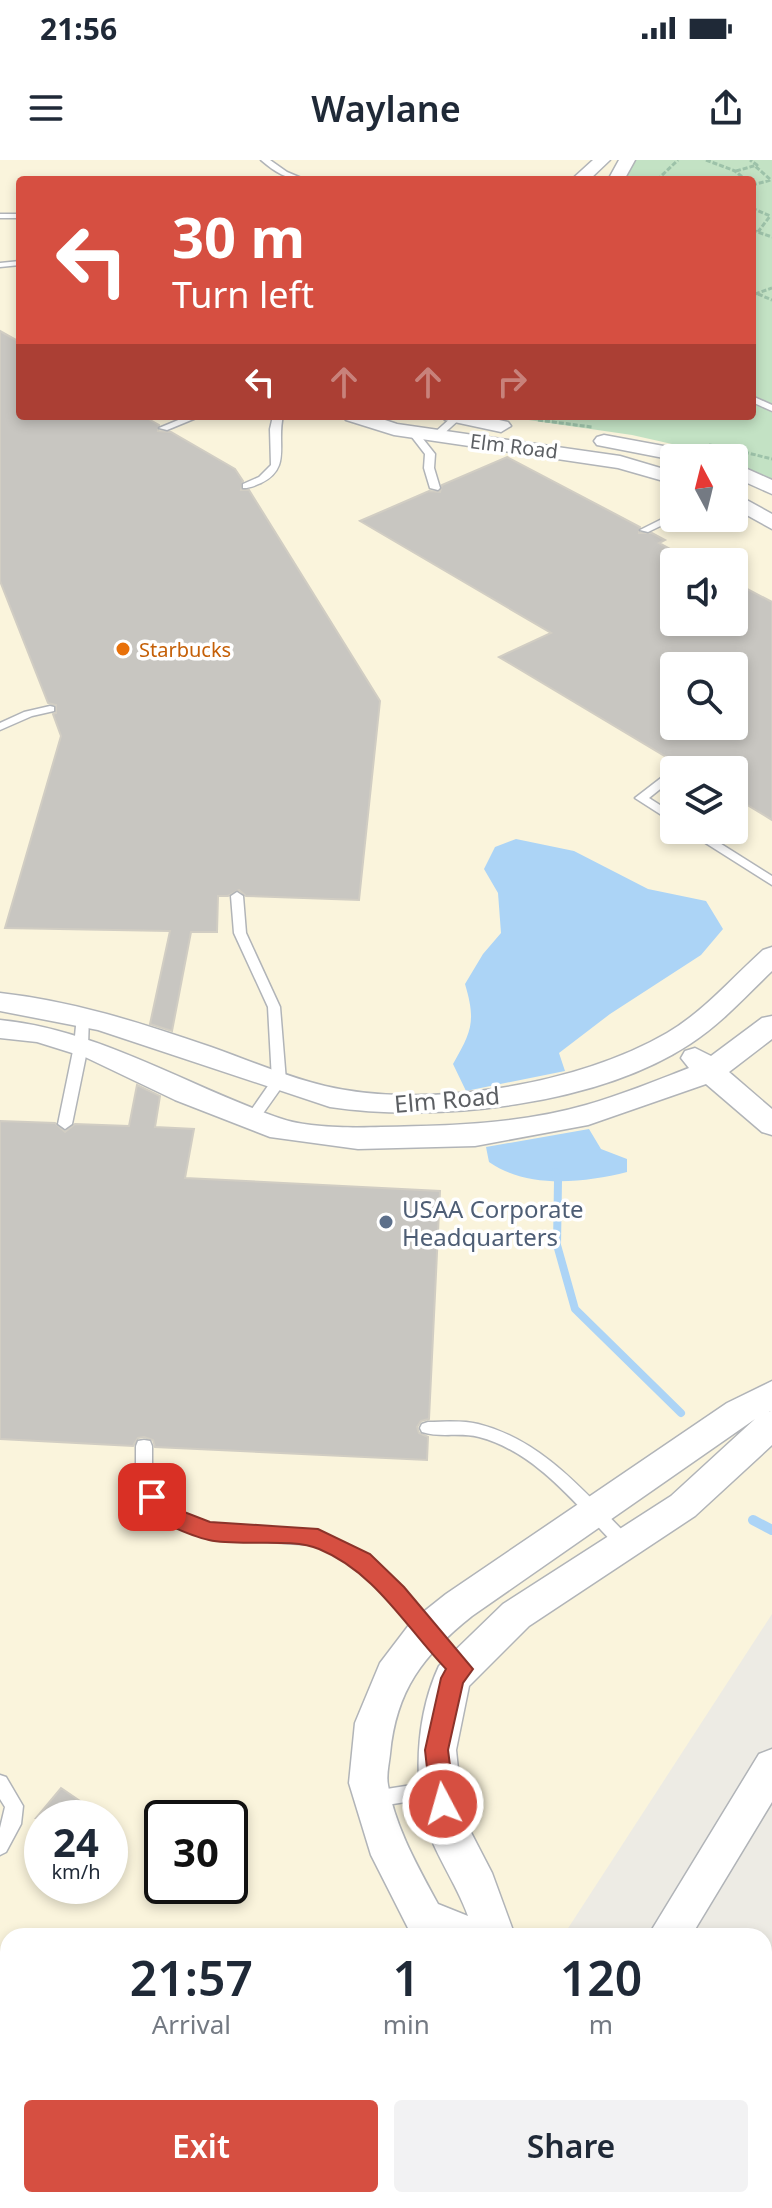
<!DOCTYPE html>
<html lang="en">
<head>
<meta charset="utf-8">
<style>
  :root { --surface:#fff; --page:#f2f2f3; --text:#1f2937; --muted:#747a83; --accent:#d64f41 }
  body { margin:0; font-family:"Noto Sans",sans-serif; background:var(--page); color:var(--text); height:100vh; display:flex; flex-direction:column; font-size:30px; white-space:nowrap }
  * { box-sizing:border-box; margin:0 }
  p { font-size:26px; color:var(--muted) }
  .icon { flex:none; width:44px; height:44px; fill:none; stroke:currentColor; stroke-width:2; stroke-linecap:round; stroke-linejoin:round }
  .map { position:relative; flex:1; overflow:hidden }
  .details { position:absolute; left:0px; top:1768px; width:772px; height:280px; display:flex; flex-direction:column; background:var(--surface); border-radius:24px 24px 0 0; box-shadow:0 4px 12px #0003 }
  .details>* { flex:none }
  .hud { position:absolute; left:16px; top:16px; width:740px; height:244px; border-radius:8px; box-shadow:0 4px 12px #0003; background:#d64f41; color:#fff; overflow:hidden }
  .needle { width:52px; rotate:353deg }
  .controls { position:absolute; left:660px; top:284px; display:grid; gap:16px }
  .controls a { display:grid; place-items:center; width:88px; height:88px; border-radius:8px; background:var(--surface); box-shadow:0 4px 12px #0003; font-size:40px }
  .speed { position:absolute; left:24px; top:1640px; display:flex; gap:16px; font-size:40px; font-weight:700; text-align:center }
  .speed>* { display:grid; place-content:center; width:104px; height:104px; border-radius:50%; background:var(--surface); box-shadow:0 4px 12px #0003; line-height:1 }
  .speed small { font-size:20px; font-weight:400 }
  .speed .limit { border:4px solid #111; border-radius:12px; background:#fff; color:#111 }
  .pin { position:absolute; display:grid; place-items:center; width:68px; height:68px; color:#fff; margin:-34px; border-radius:16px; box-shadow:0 4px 12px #0006 }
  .me { position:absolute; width:88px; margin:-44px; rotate:354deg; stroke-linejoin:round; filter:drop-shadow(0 0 6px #0008) }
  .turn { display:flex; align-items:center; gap:28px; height:168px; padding:0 24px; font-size:36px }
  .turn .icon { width:104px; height:104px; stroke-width:2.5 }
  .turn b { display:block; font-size:56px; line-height:68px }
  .lanes { display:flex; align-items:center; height:76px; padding:0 24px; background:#0003; justify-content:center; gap:40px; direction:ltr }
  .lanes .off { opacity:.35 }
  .eta { display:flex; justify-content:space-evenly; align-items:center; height:136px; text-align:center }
  .eta b { font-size:48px; font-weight:600; line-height:56px }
  .cta { display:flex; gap:16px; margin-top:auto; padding:16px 24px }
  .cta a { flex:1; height:92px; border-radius:8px; background:var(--accent); color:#fff; font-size:32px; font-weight:600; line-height:92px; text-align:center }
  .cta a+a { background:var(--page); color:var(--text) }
  .status { display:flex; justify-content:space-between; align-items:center; height:56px; padding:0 40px; background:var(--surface); direction:ltr }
  .status svg { height:22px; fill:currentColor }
  header { display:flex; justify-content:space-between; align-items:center; height:104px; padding:0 24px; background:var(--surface); font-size:36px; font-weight:600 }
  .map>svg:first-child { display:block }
</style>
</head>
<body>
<div class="status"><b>21:56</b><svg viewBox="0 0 49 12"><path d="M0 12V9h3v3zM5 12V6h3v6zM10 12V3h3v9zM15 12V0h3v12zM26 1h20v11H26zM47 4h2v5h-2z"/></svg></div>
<header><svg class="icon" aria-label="menu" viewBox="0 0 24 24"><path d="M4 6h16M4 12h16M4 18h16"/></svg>Waylane<svg class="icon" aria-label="share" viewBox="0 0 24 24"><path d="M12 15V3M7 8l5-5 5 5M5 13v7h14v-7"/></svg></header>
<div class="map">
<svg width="772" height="2048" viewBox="0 0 772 2048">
  <rect width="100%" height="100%" fill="#edebe4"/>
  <!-- commercial -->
  <path fill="#faf4dc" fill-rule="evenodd" d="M0,0H772V1454L563,1776H8V2040H403L398,2048H0ZM20,20H752V256H20ZM674,298H734V358H674ZM674,402H734V462H674ZM674,506H734V566H674ZM674,610H734V670H674ZM42,1658H110V1726H42ZM162,1658H230V1726H162Z"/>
  <!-- green -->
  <path fill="#c3e2c4" d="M636,0H772V319L734,303V298L632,275L502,256H752V20H622Z"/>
  <!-- water -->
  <path fill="#acd4f6" d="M516,679L574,691L648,729L706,741L723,769L701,795L610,854L559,893L565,911L466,931L453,904C472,871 476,861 465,824L483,794L501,773L498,733L484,709L495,687Z
    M589,969L601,989L627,999V1012C583,1023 528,1029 489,1002L486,987Z"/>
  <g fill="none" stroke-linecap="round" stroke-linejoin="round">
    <!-- stream-far1 -->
    <path stroke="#acd4f6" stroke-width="8" d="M555,1012L558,1021L557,1085L575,1149L681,1253"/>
    <!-- stream -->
    <path stroke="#acd4f6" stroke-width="10" d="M753,1360L772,1370"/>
  </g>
  <!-- building -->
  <path fill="#c8c6c1" stroke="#d1cdc3" stroke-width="2" fill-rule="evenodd" d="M0,171L20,182V256H143L159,265L158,271L171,272L235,309L243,321L241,330H249L380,541L359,740L246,736L239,730L228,736H218L217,772H191L172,871L150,864L170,771L5,768L61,576L53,554L56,553V545L48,543L0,421Z
    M507,297L640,367L639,373H652L665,380L659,383L674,391V462H734V422L772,442V660L734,637V610H688L499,497L551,473L360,361L429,331L440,332L442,325ZM674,506H734V566H674Z
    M137,925L160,936L155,967L194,969L185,1018L440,1031L429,1259L421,1261L417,1267L419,1273L428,1277L427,1300L155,1287L153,1280L144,1277L138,1278L133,1286L0,1279V961L55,963L65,972L75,964L129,966Z
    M61,1628L105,1658H36Z"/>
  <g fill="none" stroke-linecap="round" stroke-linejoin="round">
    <!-- service casing -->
    <g stroke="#b1b4b8" stroke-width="3">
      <path id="service" d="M261,0H270L287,12L306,20C287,20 275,12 261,0Z
        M0,54H20V58H0Z
        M20,101V105L0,107V103Z
        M752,236L772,245V251L752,242Z
        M188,256H201L167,270L159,268Z
        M273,256H283C276,284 292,308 261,323C254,326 250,328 243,328V324L259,317L271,305L270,269Z
        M453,256L462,257L439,278H433V274Z
        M410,270H416L435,294L434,308L440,328L438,330L430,328L424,308L425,294L408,272Z
        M674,353V358H677L648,372L640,370Z
        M50,546L54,547V551L32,556L0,570V563L24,552Z
        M674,610V618L649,638L674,654V663L635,638L670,611Z
        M685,670H699L772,716V725Z
        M237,732L243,736L246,773L280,847L286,921L257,962L252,964L245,959L272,920L268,847L234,773L231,736Z
        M83,852L89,856L88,886L72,964L65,969L58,964L74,886L77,856Z
        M428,1262C444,1262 462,1260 478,1264C543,1280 586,1334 631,1379L633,1384L631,1389L625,1391L619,1389C579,1348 537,1292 479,1277C460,1272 440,1278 422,1272L420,1268L422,1264Z
        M144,1280L150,1281L152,1286V1322L165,1346L211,1364L318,1371L368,1396L403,1429L431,1467L467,1504L470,1509L467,1514L461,1517L455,1514L419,1477L391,1439L356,1406L316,1385L210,1378L153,1356L136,1322V1286L138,1281Z
        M0,1615L6,1617L23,1646L21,1664L6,1692L0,1695V1668L5,1647L0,1639Z
        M437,1621L443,1623L446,1629L443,1635L437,1637L374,1647L368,1645L365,1639L368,1633L374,1631Z
        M772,1819V1849L764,1854V1824Z
        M344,2040H371L375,2048H348Z
        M643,2040H665L662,2048H640Z
        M724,2040H751L755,2048H728Z"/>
    </g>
    <!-- minor casing -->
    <g stroke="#b1b4b8" stroke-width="3">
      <path id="minor" d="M593,0H610L589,20H571Z
        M619,0H635L624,20H608Z
        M343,256H373L397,264L620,296L674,312V324L618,308L394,275L346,260Z
        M442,256H481L508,262L511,266L501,272L445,260Z
        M604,275L696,292L706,298L674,300L597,285L594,281L597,277Z
        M734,303L772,320V334L734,317Z
        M734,333L772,354V369L734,348Z
        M772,787V811C746,836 721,864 690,884C598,945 437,963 330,947L98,870L0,851V833C73,841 141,863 211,887C248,900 287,917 325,926C426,950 578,925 667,873C703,852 732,818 763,790Z
        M772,856V879L729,912L772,949V975L762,972L706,924L588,965L475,986L358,989L270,977L175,940L85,897L37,882L0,878V860C100,870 185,925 279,958C306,968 353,968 381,967C450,966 520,964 586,945C621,935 655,921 689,908L681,898L685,891L695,888L711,896L762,858Z
        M772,1221V1250L769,1252L772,1250V1285L695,1356L529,1466L469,1526L456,1590L463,1657L492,1713L515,1776H420L410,1772L371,1695L349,1623L355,1563L380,1503L412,1461L446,1434L727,1243ZM755,1259L671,1336L503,1444L439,1506C418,1551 413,1611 425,1659C431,1689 457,1724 468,1756L438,1744C418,1707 395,1667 388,1625C386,1615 389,1604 390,1594C396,1530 423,1495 472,1456Z
        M772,1589V1642L691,1776H648L759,1594Z
        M764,1944L772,1948V1994L764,1990Z
        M485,2040H530L527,2048H482Z"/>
    </g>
    <!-- path -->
    <path stroke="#9dc2a9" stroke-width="3" stroke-dasharray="5 2" stroke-linecap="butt" d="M706,0L735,11L746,20
      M736,11L757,5L750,0
      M657,20L678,0
      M752,25L771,20L755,6
      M752,48L770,56L758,72
      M752,70L772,77
      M755,134L772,128
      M758,134L772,140
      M538,260L592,267
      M709,285L734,289
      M744,292L772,299"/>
    <!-- service -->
    <use href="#service" fill="#fff" fill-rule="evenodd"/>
    <!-- minor -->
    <use href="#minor" fill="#fff" fill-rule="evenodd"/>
  </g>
  <!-- route -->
  <path fill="#d64f41" stroke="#8b332a" stroke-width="2" d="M152,1328L159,1330L166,1345L210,1362L318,1369L370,1394L404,1427L473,1509L463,1523L448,1590L455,1644L451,1652L443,1655L435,1652L431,1644L425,1590L441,1518L446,1509C405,1466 375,1412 319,1389C291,1377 240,1387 209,1380C189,1376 170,1365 152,1358L141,1337L144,1330Z"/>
  <!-- markers -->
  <circle fill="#e8710a" stroke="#fff" stroke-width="3" cx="123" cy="489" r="8"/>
  <circle fill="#5c6f8a" stroke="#fff" stroke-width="3" cx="386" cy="1062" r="8"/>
  <g text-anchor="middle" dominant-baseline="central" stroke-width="7" stroke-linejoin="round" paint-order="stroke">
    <!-- far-street labels -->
    <g font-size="20" fill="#5c5f63" stroke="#fff">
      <text transform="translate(514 286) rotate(7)">Elm Road</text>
    </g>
    <!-- far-food labels -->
    <g font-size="20" fill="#c56008" stroke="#fff" text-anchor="start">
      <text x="139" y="489">Starbucks</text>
    </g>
    <!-- street labels -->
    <g font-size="24" fill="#5c5f63" stroke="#fff">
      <text transform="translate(447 939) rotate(-5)">Elm Road</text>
    </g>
    <!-- service labels -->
    <g font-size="24" fill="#4e5e75" stroke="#fff" text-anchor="start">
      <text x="402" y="1048">USAA Corporate<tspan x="402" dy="28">Headquarters</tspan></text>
    </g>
  </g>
</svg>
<div class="controls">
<a><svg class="needle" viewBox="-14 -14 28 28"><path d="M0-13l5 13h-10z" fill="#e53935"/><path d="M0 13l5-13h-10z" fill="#747a83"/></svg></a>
<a><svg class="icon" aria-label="sound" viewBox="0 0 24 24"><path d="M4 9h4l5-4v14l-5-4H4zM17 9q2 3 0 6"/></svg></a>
<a><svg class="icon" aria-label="search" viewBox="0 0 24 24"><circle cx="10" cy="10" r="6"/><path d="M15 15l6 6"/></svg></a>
<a><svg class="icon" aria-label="layers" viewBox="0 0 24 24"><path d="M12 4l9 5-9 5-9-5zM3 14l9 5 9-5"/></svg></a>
</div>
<div class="speed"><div>24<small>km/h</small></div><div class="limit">30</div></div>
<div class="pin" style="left:152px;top:1337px;background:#d93025"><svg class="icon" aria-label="arrive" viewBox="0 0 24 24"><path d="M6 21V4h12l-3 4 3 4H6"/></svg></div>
<svg class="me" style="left:443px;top:1644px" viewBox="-20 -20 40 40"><circle r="17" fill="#d64f41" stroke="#fff" stroke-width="3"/><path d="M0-11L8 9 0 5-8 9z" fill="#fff"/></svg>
<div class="hud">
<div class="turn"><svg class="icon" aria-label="left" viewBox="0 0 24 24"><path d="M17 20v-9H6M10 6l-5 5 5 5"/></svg><div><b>30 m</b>Turn left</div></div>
<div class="lanes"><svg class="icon" aria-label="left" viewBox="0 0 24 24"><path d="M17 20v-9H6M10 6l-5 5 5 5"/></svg><svg class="icon off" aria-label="ahead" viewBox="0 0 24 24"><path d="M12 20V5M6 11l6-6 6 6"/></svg><svg class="icon off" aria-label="ahead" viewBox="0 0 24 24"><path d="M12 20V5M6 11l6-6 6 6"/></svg><svg class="icon off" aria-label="right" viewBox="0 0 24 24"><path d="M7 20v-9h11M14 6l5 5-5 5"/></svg></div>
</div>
<section class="details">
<div class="eta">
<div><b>21:57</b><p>Arrival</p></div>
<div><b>1</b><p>min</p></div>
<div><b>120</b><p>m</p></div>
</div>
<div class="cta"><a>Exit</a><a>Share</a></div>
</section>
</div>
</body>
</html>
